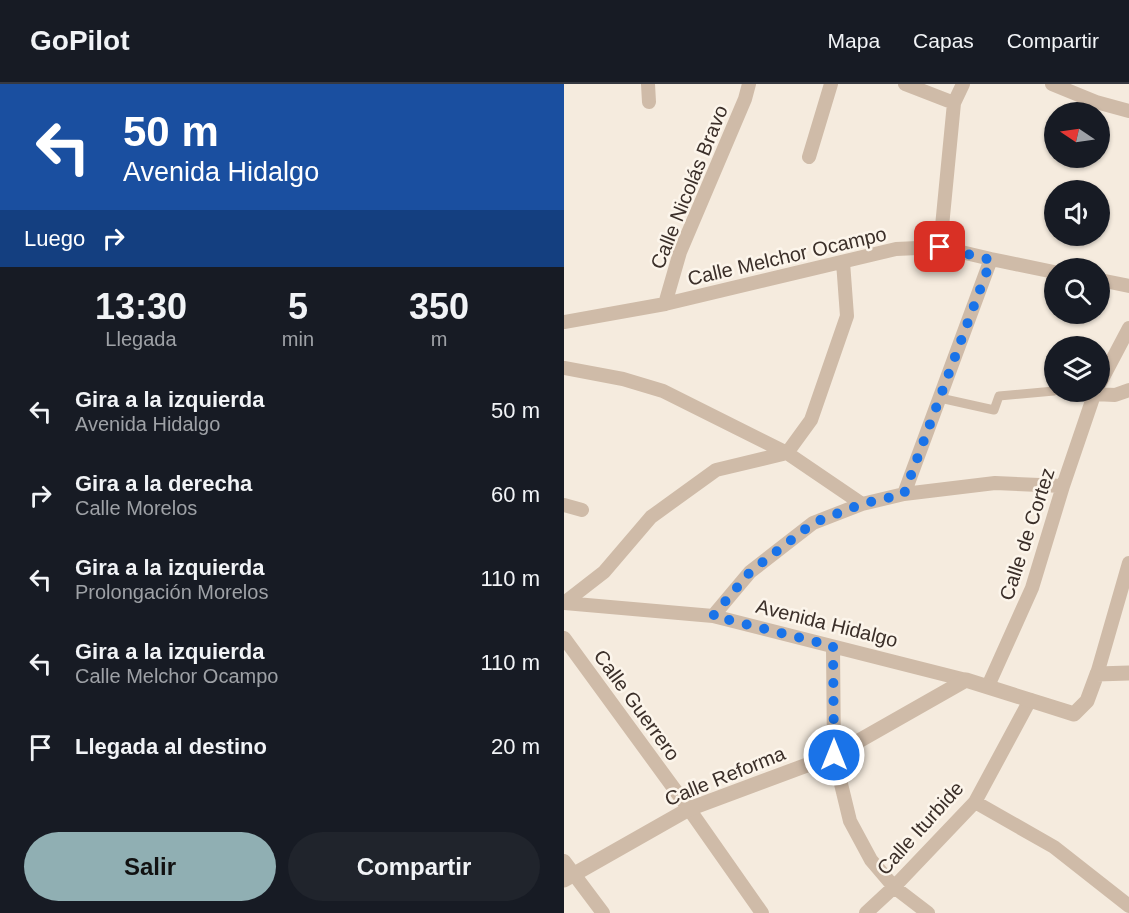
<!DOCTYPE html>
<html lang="es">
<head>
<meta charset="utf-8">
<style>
  :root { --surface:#171b24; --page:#20242c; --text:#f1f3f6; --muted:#9ea1a6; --line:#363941; --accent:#90afb3 }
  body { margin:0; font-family:Helvetica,sans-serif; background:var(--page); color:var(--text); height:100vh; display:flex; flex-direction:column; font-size:22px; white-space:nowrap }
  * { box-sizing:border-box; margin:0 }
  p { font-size:20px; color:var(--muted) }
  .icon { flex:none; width:33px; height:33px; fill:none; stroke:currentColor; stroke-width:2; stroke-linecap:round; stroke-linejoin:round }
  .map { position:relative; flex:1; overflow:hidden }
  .drawer { display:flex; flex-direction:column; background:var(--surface); width:564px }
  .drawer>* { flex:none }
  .banner { background:#1a4fa0; color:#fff; overflow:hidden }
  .needle { width:39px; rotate:283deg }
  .tools { position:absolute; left:480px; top:18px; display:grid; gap:12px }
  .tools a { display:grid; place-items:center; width:66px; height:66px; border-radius:50%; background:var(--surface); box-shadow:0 2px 4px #0004; font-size:30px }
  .pin { position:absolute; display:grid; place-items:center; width:51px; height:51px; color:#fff; margin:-26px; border-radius:12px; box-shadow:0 3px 9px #0006 }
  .me { position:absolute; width:66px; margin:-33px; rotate:0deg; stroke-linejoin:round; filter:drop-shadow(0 0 4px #0008) }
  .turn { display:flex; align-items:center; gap:21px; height:126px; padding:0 24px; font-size:27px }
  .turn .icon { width:78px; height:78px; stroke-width:2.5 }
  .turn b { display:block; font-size:42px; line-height:51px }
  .then { display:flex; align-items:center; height:57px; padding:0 24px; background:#0003; gap:12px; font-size:22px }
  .eta { display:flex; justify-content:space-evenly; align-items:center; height:102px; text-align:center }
  .eta b { font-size:36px; font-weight:700; line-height:42px }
  .cta { display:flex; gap:12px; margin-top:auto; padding:12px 24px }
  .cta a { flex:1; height:69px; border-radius:36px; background:var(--accent); color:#111; font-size:24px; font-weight:700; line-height:69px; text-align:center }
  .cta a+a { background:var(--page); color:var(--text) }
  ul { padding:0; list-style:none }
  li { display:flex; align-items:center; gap:18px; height:84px; padding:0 24px }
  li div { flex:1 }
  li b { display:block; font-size:22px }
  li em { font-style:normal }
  header { display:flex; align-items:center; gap:36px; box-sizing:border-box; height:84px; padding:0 30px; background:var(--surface); border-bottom:2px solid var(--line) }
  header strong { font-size:28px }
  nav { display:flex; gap:33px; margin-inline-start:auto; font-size:21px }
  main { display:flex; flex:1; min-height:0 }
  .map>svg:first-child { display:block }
</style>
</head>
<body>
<header>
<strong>GoPilot</strong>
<nav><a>Mapa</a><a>Capas</a><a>Compartir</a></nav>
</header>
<main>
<section class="drawer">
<div class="banner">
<div class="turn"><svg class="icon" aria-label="left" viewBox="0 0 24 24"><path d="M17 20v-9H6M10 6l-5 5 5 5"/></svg><div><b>50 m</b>Avenida Hidalgo</div></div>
<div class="then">Luego<svg class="icon" aria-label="right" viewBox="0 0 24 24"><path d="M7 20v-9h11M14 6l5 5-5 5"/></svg></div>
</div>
<div class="eta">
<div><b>13:30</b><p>Llegada</p></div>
<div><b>5</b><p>min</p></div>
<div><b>350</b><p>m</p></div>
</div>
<ul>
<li><svg class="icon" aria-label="left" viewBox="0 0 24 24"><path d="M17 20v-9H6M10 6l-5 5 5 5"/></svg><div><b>Gira a la izquierda</b><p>Avenida Hidalgo</p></div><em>50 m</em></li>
<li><svg class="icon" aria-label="right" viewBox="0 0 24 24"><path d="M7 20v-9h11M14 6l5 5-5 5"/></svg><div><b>Gira a la derecha</b><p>Calle Morelos</p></div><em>60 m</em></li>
<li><svg class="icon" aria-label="left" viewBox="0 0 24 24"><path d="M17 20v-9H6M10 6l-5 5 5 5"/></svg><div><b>Gira a la izquierda</b><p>Prolongación Morelos</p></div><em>110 m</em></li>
<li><svg class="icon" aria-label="left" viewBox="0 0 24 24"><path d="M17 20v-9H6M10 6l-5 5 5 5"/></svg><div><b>Gira a la izquierda</b><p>Calle Melchor Ocampo</p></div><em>110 m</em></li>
<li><svg class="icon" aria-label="arrive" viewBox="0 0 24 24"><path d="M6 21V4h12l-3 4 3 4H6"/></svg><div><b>Llegada al destino</b></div><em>20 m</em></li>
</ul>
<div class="cta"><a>Salir</a><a>Compartir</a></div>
</section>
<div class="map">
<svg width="565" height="829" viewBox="0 0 565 829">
  <rect width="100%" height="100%" fill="#f5ebde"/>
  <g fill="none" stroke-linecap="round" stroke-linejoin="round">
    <!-- pedestrian -->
    <path stroke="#cfbba8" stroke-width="9" d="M376,314L430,326L435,312L490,307"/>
    <!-- minor -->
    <path stroke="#cfbba8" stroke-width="14" d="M84,0L85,18
      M341,0L390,19
      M488,0L532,18L565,27
      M245,73L267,0
      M376,163L390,19L399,0
      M536,196L565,202
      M101,220L116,168L181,15L185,0
      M0,238L101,220L332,165L376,163L427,175L490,188
      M0,284L59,295L99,307L223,369L298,420
      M536,299L565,244
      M530,310L551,311L565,306
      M340,410L427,175
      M0,421L18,426
      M0,519L40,488L87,433L152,386L223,369L247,336L283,232L279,178
      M0,519L149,532L402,596
      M149,532L186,488L249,439L298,420L340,410L431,399L499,402
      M0,554L125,725L198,829
      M269,563L270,671L286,737L307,776L330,803L364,829
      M533,590L565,479
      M424,602L468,504L499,402L531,308
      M411,718L490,763L565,822
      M0,777L39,829
      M302,829L330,803L411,718L466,616"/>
    <!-- tertiary -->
    <path stroke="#cfbba8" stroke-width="15" d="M0,796L125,725L270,671L402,596L510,630L523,617L533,590L565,589"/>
  </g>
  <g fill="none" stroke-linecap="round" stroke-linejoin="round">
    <!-- route -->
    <path stroke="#1a73e8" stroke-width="10" stroke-dasharray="0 18" d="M270,671L269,562L149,532L186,488L249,439L298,420L340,410L427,176L376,163"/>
  </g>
  <g text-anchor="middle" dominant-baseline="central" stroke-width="5" stroke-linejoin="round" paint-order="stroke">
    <!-- street labels -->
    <g font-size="20" fill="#3b2f29" stroke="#fcf5eb">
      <text transform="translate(125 103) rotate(-68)">Calle Nicolás Bravo</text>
      <text transform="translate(223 172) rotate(-13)">Calle Melchor Ocampo</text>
      <text transform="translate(463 450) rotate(-72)">Calle de Cortez</text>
      <text transform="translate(263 539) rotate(14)">Avenida Hidalgo</text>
      <text transform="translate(73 621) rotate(54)">Calle Guerrero</text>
      <text transform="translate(161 692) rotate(-22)">Calle Reforma</text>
      <text transform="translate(356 744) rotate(-48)">Calle Iturbide</text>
    </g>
  </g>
</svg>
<div class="tools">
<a><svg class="needle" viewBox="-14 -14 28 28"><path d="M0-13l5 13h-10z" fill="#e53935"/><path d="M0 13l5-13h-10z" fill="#9ea1a6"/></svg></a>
<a><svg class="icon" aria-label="sound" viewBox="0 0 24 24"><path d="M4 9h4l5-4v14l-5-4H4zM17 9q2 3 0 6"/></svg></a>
<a><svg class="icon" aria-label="search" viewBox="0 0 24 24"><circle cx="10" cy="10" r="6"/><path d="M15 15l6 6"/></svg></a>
<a><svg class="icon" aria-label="layers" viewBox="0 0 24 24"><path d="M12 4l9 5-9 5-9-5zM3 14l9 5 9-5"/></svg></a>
</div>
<div class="pin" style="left:376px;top:163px;background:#d93025"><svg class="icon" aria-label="arrive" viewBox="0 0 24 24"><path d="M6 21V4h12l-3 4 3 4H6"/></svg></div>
<svg class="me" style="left:270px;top:671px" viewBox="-20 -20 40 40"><circle r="17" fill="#1a73e8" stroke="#fff" stroke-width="3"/><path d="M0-11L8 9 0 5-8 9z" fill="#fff"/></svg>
</div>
</main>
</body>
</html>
